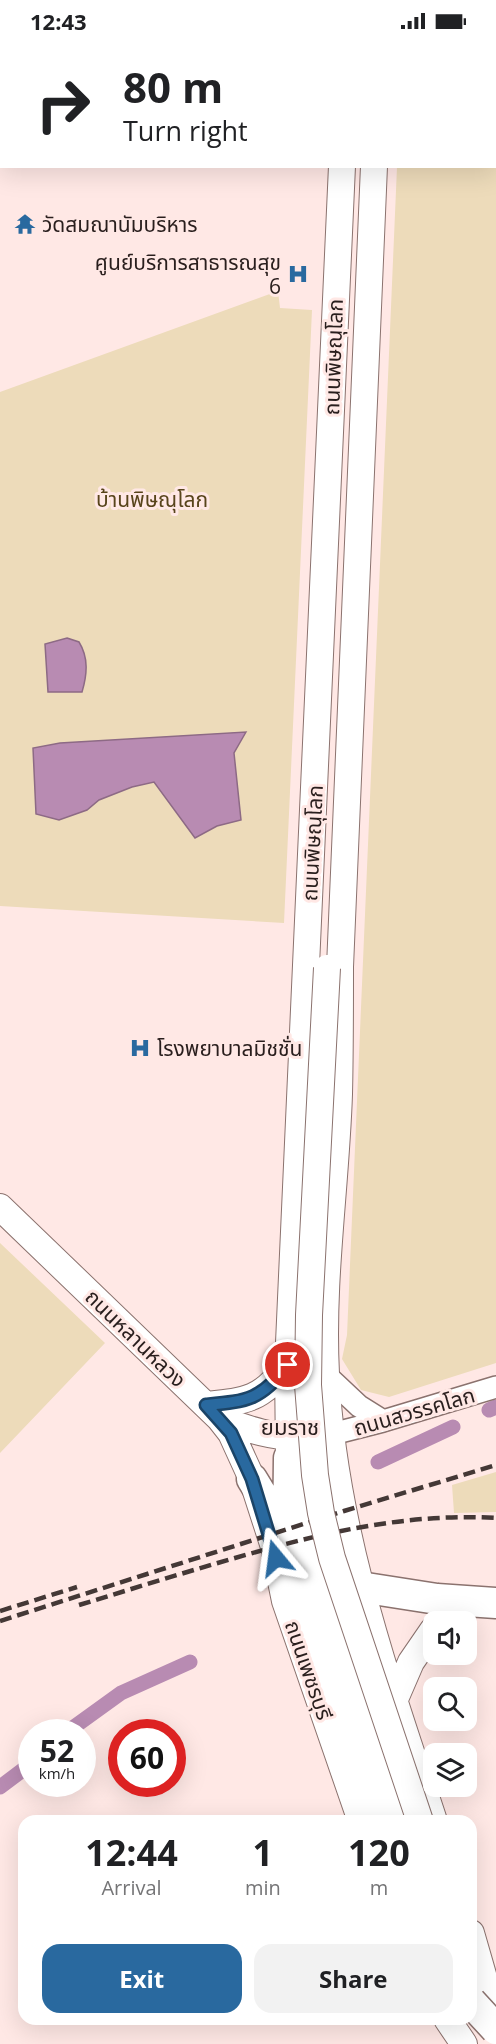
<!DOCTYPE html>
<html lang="en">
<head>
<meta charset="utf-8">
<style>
  :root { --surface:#fff; --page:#f2f2f2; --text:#202124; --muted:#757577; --accent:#29699f }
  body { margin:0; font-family:"Open Sans","Noto Sans Thai",sans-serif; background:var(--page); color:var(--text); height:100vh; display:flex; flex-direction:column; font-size:22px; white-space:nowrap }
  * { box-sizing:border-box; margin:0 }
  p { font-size:20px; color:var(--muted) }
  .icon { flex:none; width:33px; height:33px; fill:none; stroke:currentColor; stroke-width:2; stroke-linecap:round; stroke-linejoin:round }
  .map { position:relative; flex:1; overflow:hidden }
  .details { position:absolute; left:18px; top:1773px; width:459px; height:210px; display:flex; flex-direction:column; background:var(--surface); border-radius:18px; box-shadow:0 6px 24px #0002 }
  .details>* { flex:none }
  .guide { position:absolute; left:0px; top:0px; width:496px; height:126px; box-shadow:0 6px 24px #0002; background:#fff; color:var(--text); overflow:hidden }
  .controls { position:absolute; left:423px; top:1569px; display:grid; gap:12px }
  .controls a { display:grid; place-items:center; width:54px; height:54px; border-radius:12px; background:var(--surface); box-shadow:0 6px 24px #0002; font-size:30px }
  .speed { position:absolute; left:18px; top:1677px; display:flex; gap:12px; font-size:30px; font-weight:700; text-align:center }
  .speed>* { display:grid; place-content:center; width:78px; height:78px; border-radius:50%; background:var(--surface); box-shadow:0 6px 24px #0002; line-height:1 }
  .speed small { font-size:15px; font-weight:400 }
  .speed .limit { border:9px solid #d22; background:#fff; color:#111 }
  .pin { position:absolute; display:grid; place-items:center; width:51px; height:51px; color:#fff; margin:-26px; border:3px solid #fff; border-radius:50%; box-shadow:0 2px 6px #0007 }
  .me { position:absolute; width:66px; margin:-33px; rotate:344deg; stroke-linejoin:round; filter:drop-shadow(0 0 4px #0008) }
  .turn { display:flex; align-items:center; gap:21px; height:126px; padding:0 24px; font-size:27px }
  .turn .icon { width:78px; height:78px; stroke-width:2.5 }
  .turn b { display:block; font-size:42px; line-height:51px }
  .eta { display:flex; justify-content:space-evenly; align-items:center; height:102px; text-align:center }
  .eta b { font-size:36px; font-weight:700; line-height:42px }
  .button { display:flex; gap:12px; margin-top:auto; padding:12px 24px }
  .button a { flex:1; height:69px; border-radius:18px; background:var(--accent); color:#fff; font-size:24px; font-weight:700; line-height:69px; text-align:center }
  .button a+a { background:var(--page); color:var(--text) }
  .status { display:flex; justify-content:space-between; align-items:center; height:42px; padding:0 30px; background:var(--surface); direction:ltr }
  .status svg { height:16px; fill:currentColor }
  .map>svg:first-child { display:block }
</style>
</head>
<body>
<div class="status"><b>12:43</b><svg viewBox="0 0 49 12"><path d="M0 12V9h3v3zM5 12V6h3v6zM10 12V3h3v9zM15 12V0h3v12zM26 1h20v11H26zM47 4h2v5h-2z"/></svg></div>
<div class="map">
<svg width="496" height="2002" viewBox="0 0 496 2002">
  <rect width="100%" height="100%" fill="#ffe8e5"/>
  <!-- green -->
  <path fill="#eddbba" d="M402,0H496V1321L389,1355L361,1348L342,1317L347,1293L397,125L495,124V2Z
    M278,249L280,266L312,268L284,881L0,864V350Z
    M0,1201L105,1301L0,1411Z
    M496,1430V1470L454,1471L452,1443Z"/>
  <!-- water -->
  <path fill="#b88bb2" stroke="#8d6a85" stroke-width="1.5" d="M67,596L79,600C89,616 87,633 82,650H48L45,602Z
    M246,690L234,711L241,778L217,784L195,796L154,740L132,745L99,758L87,768L59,778L36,772L33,706L60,701Z"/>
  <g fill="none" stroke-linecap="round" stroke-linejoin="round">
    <!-- canal -->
    <path stroke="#b88bb2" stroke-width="15" d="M489,1368L496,1365
      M378,1420L453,1385
      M67,1690L121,1651L190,1620
      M0,1745L32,1721"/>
    <!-- minor casing -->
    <g stroke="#8b726e" stroke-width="24">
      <path id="minor" d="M326,1333L359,1364L383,1379
        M332,1392L383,1379L496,1345"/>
    </g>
    <!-- major casing -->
    <g stroke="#8b726e" stroke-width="28">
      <path id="major" d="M348,2V0
        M380,2V0
        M342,124L288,1323L289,1416L303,1475L338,1596L400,1779
        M374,124L340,925C340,967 340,1010 339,1052C336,1145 321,1238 326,1332C333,1486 386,1634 434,1779
        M0,1165L220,1377C247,1387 275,1397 304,1394
        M206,1363C247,1359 261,1358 288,1323
        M220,1377L231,1391L252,1437L274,1505L285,1559L361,1779
        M395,1657L411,1620L433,1588
        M471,1891L496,1978
        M447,1977L464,2002"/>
    </g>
    <!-- highway casing -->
    <g stroke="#8b726e" stroke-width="33">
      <path id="highway" d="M289,1416L288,1496L292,1512L385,1779
        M252,1437L288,1496
        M360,1545L437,1557L496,1561"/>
    </g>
    <!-- minor -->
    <use href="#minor" stroke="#fff" stroke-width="21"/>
    <!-- major -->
    <use href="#major" stroke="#fff" stroke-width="26"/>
    <!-- highway -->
    <use href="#highway" stroke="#fff" stroke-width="30"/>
    <!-- rail -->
    <path stroke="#443836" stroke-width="4.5" stroke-dasharray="12 6" stroke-linecap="butt" d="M79,1563C135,1546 192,1528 249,1512C330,1489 411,1471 496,1476
      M0,1569L77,1545
      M0,1579L344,1469L496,1423"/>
    <!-- major-bridge casing -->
    <g stroke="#8b726e" stroke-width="28" stroke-linecap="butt">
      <path id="major-bridge" d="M327,926L309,1273L308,1343L315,1433L321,1471L332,1516L420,1779"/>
    </g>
    <!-- highway-bridge casing -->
    <g stroke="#8b726e" stroke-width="33" stroke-linecap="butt">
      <path id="highway-bridge" d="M471,1960L496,1987"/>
    </g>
    <!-- major-bridge -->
    <use href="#major-bridge" stroke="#fff" stroke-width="26"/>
    <!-- highway-bridge -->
    <use href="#highway-bridge" stroke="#fff" stroke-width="30"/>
  </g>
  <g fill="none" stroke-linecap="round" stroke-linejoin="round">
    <!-- route casing -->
    <g stroke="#1b4467" stroke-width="15">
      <path id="route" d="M276,1516L252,1437L231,1391L206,1363C248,1359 261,1358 288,1323"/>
    </g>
    <!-- route -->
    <use href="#route" stroke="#29699f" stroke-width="10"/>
  </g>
  <!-- icons -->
  <defs>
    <g id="temple-bare" transform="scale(1.62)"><path d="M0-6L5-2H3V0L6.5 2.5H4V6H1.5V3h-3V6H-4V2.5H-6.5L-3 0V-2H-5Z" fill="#29699f" stroke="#ffe8e5" stroke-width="2.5" paint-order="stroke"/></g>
    <g id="hospital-bare" transform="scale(1.62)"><path d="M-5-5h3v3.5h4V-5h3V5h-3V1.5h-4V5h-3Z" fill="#29699f" stroke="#ffe8e5" stroke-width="2.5" paint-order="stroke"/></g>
  </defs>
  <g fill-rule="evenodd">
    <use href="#temple-bare" x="25" y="182"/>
    <use href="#hospital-bare" x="298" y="232"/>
    <use href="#hospital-bare" x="140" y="1006"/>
  </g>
  <g text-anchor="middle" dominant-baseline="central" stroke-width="6" stroke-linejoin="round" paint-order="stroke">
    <!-- poi labels -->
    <g font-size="21" fill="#291e1d" stroke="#ffe8e5" text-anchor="start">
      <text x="42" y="182">วัดสมณานัมบริหาร</text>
      <text x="281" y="220" text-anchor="end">ศูนย์บริการสาธารณสุข<tspan x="281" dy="24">6</tspan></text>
      <text x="157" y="1006">โรงพยาบาลมิชชั่น</text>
    </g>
    <!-- street labels -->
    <g font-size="21" fill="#291e1d" stroke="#ffe8e5">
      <text transform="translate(333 315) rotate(-88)">ถนนพิษณุโลก</text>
      <text transform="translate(312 801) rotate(-87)">ถนนพิษณุโลก</text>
      <text transform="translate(136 1296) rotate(44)">ถนนหลานหลวง</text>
      <text transform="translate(414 1369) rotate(-16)">ถนนสวรรคโลก</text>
      <text transform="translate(309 1628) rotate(71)">ถนนเพชรบุรี</text>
    </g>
    <!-- park labels -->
    <g font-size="21" fill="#58441b" stroke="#ffe8e5">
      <text x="152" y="457">บ้านพิษณุโลก</text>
    </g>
    <!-- neighbourhood labels -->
    <g font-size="22" fill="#291e1d" stroke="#ffe8e5">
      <text x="290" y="1384">ยมราช</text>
    </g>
  </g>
</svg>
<div class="controls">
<a><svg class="icon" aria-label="sound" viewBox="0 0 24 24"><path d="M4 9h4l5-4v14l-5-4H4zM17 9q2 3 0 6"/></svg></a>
<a><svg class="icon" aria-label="search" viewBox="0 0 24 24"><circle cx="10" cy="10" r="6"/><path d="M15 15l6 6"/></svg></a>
<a><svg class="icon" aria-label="layers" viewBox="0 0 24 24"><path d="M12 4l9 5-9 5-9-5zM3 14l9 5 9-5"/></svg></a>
</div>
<div class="speed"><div>52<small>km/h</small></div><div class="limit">60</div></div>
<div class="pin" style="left:288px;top:1323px;background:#d93025"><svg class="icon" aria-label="arrive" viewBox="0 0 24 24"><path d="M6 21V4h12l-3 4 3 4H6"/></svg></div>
<svg class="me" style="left:276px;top:1516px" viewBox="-20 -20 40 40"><path d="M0-17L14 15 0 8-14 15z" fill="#29699f" stroke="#fff" stroke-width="4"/></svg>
<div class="guide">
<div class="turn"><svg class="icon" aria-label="right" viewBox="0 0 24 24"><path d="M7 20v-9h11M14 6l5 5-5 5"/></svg><div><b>80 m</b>Turn right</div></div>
</div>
<section class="details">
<div class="eta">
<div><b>12:44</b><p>Arrival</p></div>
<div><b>1</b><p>min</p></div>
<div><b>120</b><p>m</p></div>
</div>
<div class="button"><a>Exit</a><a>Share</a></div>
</section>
</div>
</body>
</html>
